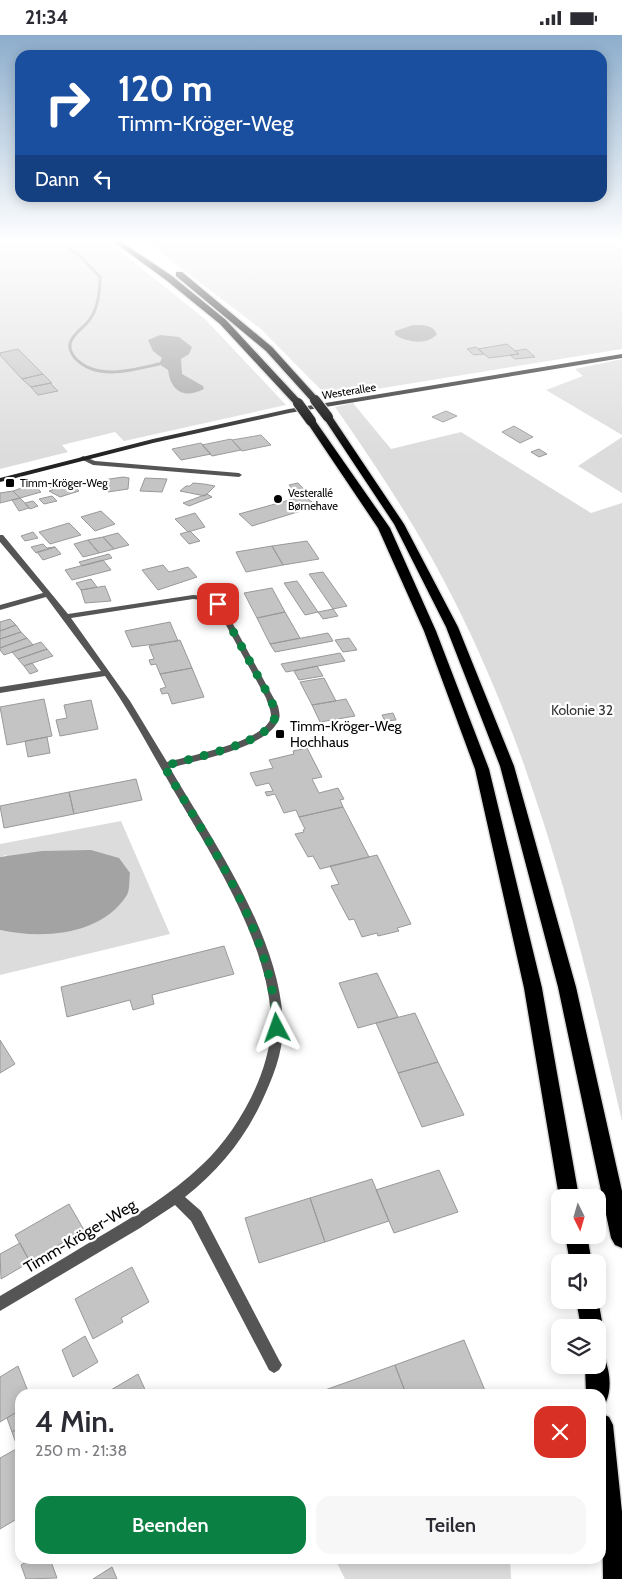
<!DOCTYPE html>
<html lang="de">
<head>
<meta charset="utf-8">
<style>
  :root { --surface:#fff; --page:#f7f7f7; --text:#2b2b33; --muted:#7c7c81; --accent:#0b8043 }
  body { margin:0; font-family:Cabin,sans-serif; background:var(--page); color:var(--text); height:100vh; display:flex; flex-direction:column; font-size:19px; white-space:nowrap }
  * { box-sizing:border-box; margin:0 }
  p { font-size:16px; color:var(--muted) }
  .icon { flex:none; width:28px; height:28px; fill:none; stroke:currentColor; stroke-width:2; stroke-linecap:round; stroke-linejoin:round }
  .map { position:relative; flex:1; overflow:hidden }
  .panel { position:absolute; left:15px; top:1354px; width:591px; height:175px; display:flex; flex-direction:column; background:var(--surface); border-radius:15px; box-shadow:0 2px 12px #0003 }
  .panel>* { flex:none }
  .banner { position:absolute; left:15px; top:15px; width:592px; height:152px; border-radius:15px; box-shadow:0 2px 12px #0003; background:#1a4fa0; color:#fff; overflow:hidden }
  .needle { width:32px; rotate:175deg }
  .buttons { position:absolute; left:551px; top:1154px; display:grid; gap:10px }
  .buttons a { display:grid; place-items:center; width:55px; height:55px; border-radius:10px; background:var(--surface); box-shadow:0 2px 12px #0003; font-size:25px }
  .pin { position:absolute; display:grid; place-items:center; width:42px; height:42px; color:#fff; margin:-21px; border-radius:10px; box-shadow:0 2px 8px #0006 }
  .me { position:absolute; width:55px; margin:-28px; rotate:356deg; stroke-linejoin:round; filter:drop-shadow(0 0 4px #0008) }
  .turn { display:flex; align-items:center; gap:18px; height:105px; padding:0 20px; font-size:22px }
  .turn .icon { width:65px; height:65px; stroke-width:2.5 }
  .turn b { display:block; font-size:35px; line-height:42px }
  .then { display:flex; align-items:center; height:48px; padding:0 20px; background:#0003; gap:10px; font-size:19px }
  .round { display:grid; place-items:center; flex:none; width:52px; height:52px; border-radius:15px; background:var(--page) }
  .overview { display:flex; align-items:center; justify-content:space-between; height:85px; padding:0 20px }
  h1 { font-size:30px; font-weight:600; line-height:38px }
  .action { display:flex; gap:10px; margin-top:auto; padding:10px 20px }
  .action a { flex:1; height:58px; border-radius:15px; background:var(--accent); color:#fff; font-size:20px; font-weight:600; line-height:58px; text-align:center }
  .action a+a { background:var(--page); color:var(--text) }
  .status { display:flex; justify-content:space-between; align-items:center; height:35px; padding:0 25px; background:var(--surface); direction:ltr }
  .status svg { height:14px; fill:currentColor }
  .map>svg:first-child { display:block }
</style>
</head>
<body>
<div class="status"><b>21:34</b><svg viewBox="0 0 49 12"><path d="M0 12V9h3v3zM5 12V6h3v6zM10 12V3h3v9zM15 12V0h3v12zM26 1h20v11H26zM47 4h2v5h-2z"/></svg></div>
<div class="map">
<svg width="622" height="1544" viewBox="0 0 622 1544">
  <rect width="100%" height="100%" fill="#fff"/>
  <!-- green -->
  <path fill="#dcdcdc" d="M0,204H105L205,284L286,370L124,406L115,397L62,410L68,417L0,434Z
    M143,204H622V314L328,362L261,294Z
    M622,324V400L546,355L583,341L575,334Z
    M353,368L391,414L461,397L591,478L622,468V1086C579,900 533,713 443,544C411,483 374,428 335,372Z
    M622,402V458L578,431Z
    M121,786L170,899L0,940V895L11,897L6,820L0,822V809Z
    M335,1524H510L511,1544H345Z"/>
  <!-- water -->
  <path fill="#a3a3a3" d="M413,290C423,290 432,289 437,299C427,311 407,307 395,300V296Z
    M160,300L179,302L192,312L189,319L181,324L182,339L203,351L204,354C184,364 171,357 168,335L159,329L162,323L153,316L148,305Z
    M91,815L119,823L130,838C129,844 130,855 127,860C101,901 42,904 0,895V822L42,816Z"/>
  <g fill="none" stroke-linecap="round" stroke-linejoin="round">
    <!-- stream -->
    <path stroke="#a3a3a3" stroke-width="3" d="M54,204L79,220L100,242C100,257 98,277 86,289C81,294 74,299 71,306C68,312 71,318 75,323C96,346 133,335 159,329"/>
  </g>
  <!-- building -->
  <path fill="#c4c4c4" stroke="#999" d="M507,309L519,319L489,323L478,314Z
    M476,312L478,314L484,319L474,320L467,314Z
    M18,314L43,339L22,344L0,320V318Z
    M526,314L535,322L515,324L510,320L519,319L515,316Z
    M43,339L52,348L31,352L22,344Z
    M50,348L58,356L38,360L31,352Z
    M446,376L457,381L443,387L432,382Z
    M514,391L533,402L520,408L502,397Z
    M261,400L271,410L242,416L232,405Z
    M231,404L241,415L212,421L202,410Z
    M201,408L211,419L181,425L172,414Z
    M539,414L547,419L539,422L531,417Z
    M123,442L129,443L128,454L108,457L103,445Z
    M145,443L167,444L162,457L140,456Z
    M70,447L79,456L60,462L49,456L53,455L50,452Z
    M193,448L204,449L215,451L205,461L180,456L186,451H190Z
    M298,448L309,460L298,462L289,450Z
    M33,449L41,457L20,463L13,456Z
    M13,456L20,463L0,468V458Z
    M207,459L212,462L189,471L183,468Z
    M52,461L57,466L44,469L39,464Z
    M304,461L317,471L252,491L239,479Z
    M20,463L25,468L29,473L19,476L12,465Z
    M33,466L38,471L30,474L25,468Z
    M101,476L115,489L95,496L81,482Z
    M195,478L205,492L188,497L175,484Z
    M69,488L81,500L50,509L39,497Z
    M190,496L200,506L189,509L180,499Z
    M33,497L38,503L25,506L21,501Z
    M118,498L129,510L114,514L103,502Z
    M103,502L114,514L99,518L88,505Z
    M88,505L99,518L83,522L74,509Z
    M307,506L319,524L283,530L272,511Z
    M43,509L47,513L55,512L36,518L31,512Z
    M272,511L283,530L246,537L236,517Z
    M55,512L61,519L43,525L37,517Z
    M109,519L112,523L82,531L79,527Z
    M103,525L111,535L72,545L65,535Z
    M163,530L169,537L188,532L197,542L158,555L142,535Z
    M323,537L347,571L333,574L309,539Z
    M91,544L97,552L81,555L76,548Z
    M297,546L318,577L305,580L284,548Z
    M105,551L111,566L85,568L81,555Z
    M272,553L285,577L257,583L244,558Z
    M333,574L338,581L323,584L318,577Z
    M285,577L300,603L270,609L257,583Z
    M10,584L16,590L0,596V587Z
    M170,587L178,606L132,612L125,596Z
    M16,590L21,597L0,604V596Z
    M21,597L27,603L0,613V604Z
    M328,598L333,606L275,617L270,609Z
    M27,603L33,610L4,620L0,615V613Z
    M349,603L357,615L343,617L335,605Z
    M180,605L192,633L160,639L156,629L151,630L150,628L149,625L154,624L149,611Z
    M41,607L47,614L18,624L12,617Z
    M47,614L53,621L24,631L18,624Z
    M340,618L345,626L286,637L281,629Z
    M32,628L38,636L30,639L24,631Z
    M317,631L323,641L299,645L294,636Z
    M192,633L204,662L172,669L168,658L162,659L160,654L166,652L160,639Z
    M324,643L336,666L312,670L300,647Z
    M44,664L52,701L7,710L0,672Z
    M346,664L355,681L320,687L312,670Z
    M91,665L98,694L60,701L56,685L67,683L64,670Z
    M393,678L396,685L385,686L382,680Z
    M47,702L50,718L28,722L25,706Z
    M307,713L322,742L312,744L319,758L338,753L344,764L340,765L343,772L299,782L296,775L284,778L275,759L267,761L265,757L273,756L269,748L256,751L250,738L273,733L269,725L294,719L293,716Z
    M136,744L142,765L74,779L69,757Z
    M69,757L74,779L4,793L0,771Z
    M343,772L369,822L320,834L313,821L308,822L295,799L304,797L303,795L305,794L299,782Z
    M377,820L411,889L397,893L399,896L378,901L377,898L362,902L354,884L349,885L331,851L339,849L330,831Z
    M224,911L234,939L152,960L154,969L133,975L130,965L67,982L61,952Z
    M377,938L398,982L358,993L339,948Z
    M415,978L438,1027L398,1038L376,988Z
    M0,1005L15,1029L0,1038Z
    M438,1027L464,1080L422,1092L398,1038Z
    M439,1135L458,1177L394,1198L376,1155Z
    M372,1144L389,1186L325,1207L310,1163Z
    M310,1163L325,1207L259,1228L245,1183Z
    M69,1169L84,1195L30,1227L15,1200Z
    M20,1208L30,1227L1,1244L0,1219Z
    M132,1232L149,1267L121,1283L123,1287L93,1304L75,1264Z
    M85,1301L98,1327L73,1342L62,1315Z
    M464,1305L486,1358L406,1359L395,1330Z
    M395,1330L406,1359H326L325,1355Z
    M18,1331L29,1359H20V1375L0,1387V1342Z
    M138,1339L147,1359H104Z
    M20,1375V1392L12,1397L7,1383Z
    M20,1392V1410L17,1411L12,1397Z
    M18,1413L20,1419V1482L0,1494V1423Z
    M31,1524H50L57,1543L26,1544L21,1530Z
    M112,1532L117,1544H93Z"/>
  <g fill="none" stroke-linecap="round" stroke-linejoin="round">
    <!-- highway casing -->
    <g stroke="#dbdbdb" stroke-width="3">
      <path id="highway" d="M110,204H117L172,241L226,285L301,366V370H295L220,289L166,245Z
        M176,237H182L272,312L318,363V367H312L266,316L176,241Z
        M325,380H331L404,489L458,592L514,731L576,952L622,1156V1213L615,1210L611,1203L558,952L500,731L446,592L394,489L323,382Z
        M308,384H314L390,493L436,596L489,734L542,953L579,1162H560V1165L559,1162L524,953L475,734L424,596L378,493L306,386Z
        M565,1200H587L592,1228H570Z
        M598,1264L603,1292L598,1301V1292H581L576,1265Z
        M598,1319L604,1322C610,1335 612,1354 606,1367L601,1369V1359H586L585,1330H598Z
        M601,1378L609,1382L613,1390L622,1477V1544H603Z"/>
    </g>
    <!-- street -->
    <path fill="#555" fill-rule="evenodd" d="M83,421L95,426L239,438L242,440L239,442L93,430L81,424L80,423Z
      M0,500H3L68,579L193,560L216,562L222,569L278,671C279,676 281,682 278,686C266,713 197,725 170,733C213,807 282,903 283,992C283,1018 272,1045 261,1068C243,1106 218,1136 185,1162L201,1176L279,1325L282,1330L279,1335L274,1338L269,1335L191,1186L175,1170L140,1193L0,1276V1261C31,1243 62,1224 92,1206C131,1183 170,1161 203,1129C237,1097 269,1040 271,993C273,915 213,822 174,756C152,718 131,678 105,641L0,658V652L101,636L46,562L0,575V570L43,558L0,507ZM193,564L211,566L215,570L266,663C268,670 273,678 270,685C260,707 189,721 167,727L130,666L71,583Z"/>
    <!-- secondary -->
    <path fill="#222" fill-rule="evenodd" d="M622,319V323L289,378L153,408L0,447V443L153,404L289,374Z"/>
    <!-- highway -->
    <use href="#highway" fill="#000" fill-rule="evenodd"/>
    <!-- highway-bridge casing -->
    <g stroke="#dbdbdb" stroke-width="12" stroke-linecap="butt">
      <path id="highway-bridge" d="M315,365L328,382
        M298,368L311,386"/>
    </g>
    <!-- highway-bridge -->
    <use href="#highway-bridge" stroke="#000" stroke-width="10"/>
  </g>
  <!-- sky -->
  <linearGradient id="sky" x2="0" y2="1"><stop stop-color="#8cadcc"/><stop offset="0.49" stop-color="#fff"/><stop offset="1" stop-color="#fff" stop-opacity="0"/></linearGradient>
  <rect width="622" height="420" fill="url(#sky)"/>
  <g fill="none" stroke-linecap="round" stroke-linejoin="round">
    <!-- route -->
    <path stroke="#0b8043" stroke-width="9" stroke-dasharray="0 16.2" d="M218,569L270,663C273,670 277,678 274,685C266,709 188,724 164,731C211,812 272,897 277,993"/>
  </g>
  <!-- markers -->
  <g fill="#000" stroke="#fff" stroke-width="2">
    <rect x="5" y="443" width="10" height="10" rx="2.5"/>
    <circle cx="278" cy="464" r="5"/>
    <rect x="275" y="694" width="10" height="10" rx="2.5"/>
  </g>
  <g text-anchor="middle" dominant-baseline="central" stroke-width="4.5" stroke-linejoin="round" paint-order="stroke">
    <!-- far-street labels -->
    <g font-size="11" fill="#000" stroke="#fff">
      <text transform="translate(349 356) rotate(-9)">Westerallee</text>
    </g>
    <!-- far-poi labels -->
    <g font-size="11" fill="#000" stroke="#fff" text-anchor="start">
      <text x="20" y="448">Timm-Kröger-Weg</text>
      <text x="288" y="458">Vesterallé<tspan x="288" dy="13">Børnehave</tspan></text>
    </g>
    <!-- park labels -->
    <g font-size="14" fill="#333" stroke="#fff">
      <text x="582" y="675">Kolonie 32</text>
    </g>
    <!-- poi labels -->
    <g font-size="14" fill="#000" stroke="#fff" text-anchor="start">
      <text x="290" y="691">Timm-Kröger-Weg<tspan x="290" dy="16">Hochhaus</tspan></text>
    </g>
    <!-- near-street labels -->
    <g font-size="16" fill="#000" stroke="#fff">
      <text transform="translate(80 1201) rotate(-31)">Timm-Kröger-Weg</text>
    </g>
  </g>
</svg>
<div class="buttons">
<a><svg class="needle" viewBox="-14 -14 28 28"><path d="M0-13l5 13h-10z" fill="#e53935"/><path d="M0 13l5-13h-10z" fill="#7c7c81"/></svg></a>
<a><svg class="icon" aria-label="sound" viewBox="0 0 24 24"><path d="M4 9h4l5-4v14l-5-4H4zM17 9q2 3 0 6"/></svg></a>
<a><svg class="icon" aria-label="layers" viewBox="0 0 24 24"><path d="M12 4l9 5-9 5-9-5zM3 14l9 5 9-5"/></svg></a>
</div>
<div class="pin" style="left:218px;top:569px;background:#d93025"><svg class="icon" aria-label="arrive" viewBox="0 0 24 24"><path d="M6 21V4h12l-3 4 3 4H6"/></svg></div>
<svg class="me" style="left:277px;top:993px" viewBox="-20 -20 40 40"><path d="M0-17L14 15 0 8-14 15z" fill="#0b8043" stroke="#fff" stroke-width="4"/></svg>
<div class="banner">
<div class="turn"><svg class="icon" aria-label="right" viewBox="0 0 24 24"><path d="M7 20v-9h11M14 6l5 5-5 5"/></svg><div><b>120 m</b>Timm-Kröger-Weg</div></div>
<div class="then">Dann<svg class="icon" aria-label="left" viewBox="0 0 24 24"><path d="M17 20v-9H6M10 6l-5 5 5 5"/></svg></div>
</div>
<section class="panel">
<div class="overview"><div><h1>4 Min.</h1><p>250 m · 21:38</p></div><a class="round" style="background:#d93025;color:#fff"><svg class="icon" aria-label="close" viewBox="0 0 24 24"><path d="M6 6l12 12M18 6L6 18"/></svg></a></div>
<div class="action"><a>Beenden</a><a>Teilen</a></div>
</section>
</div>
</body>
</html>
